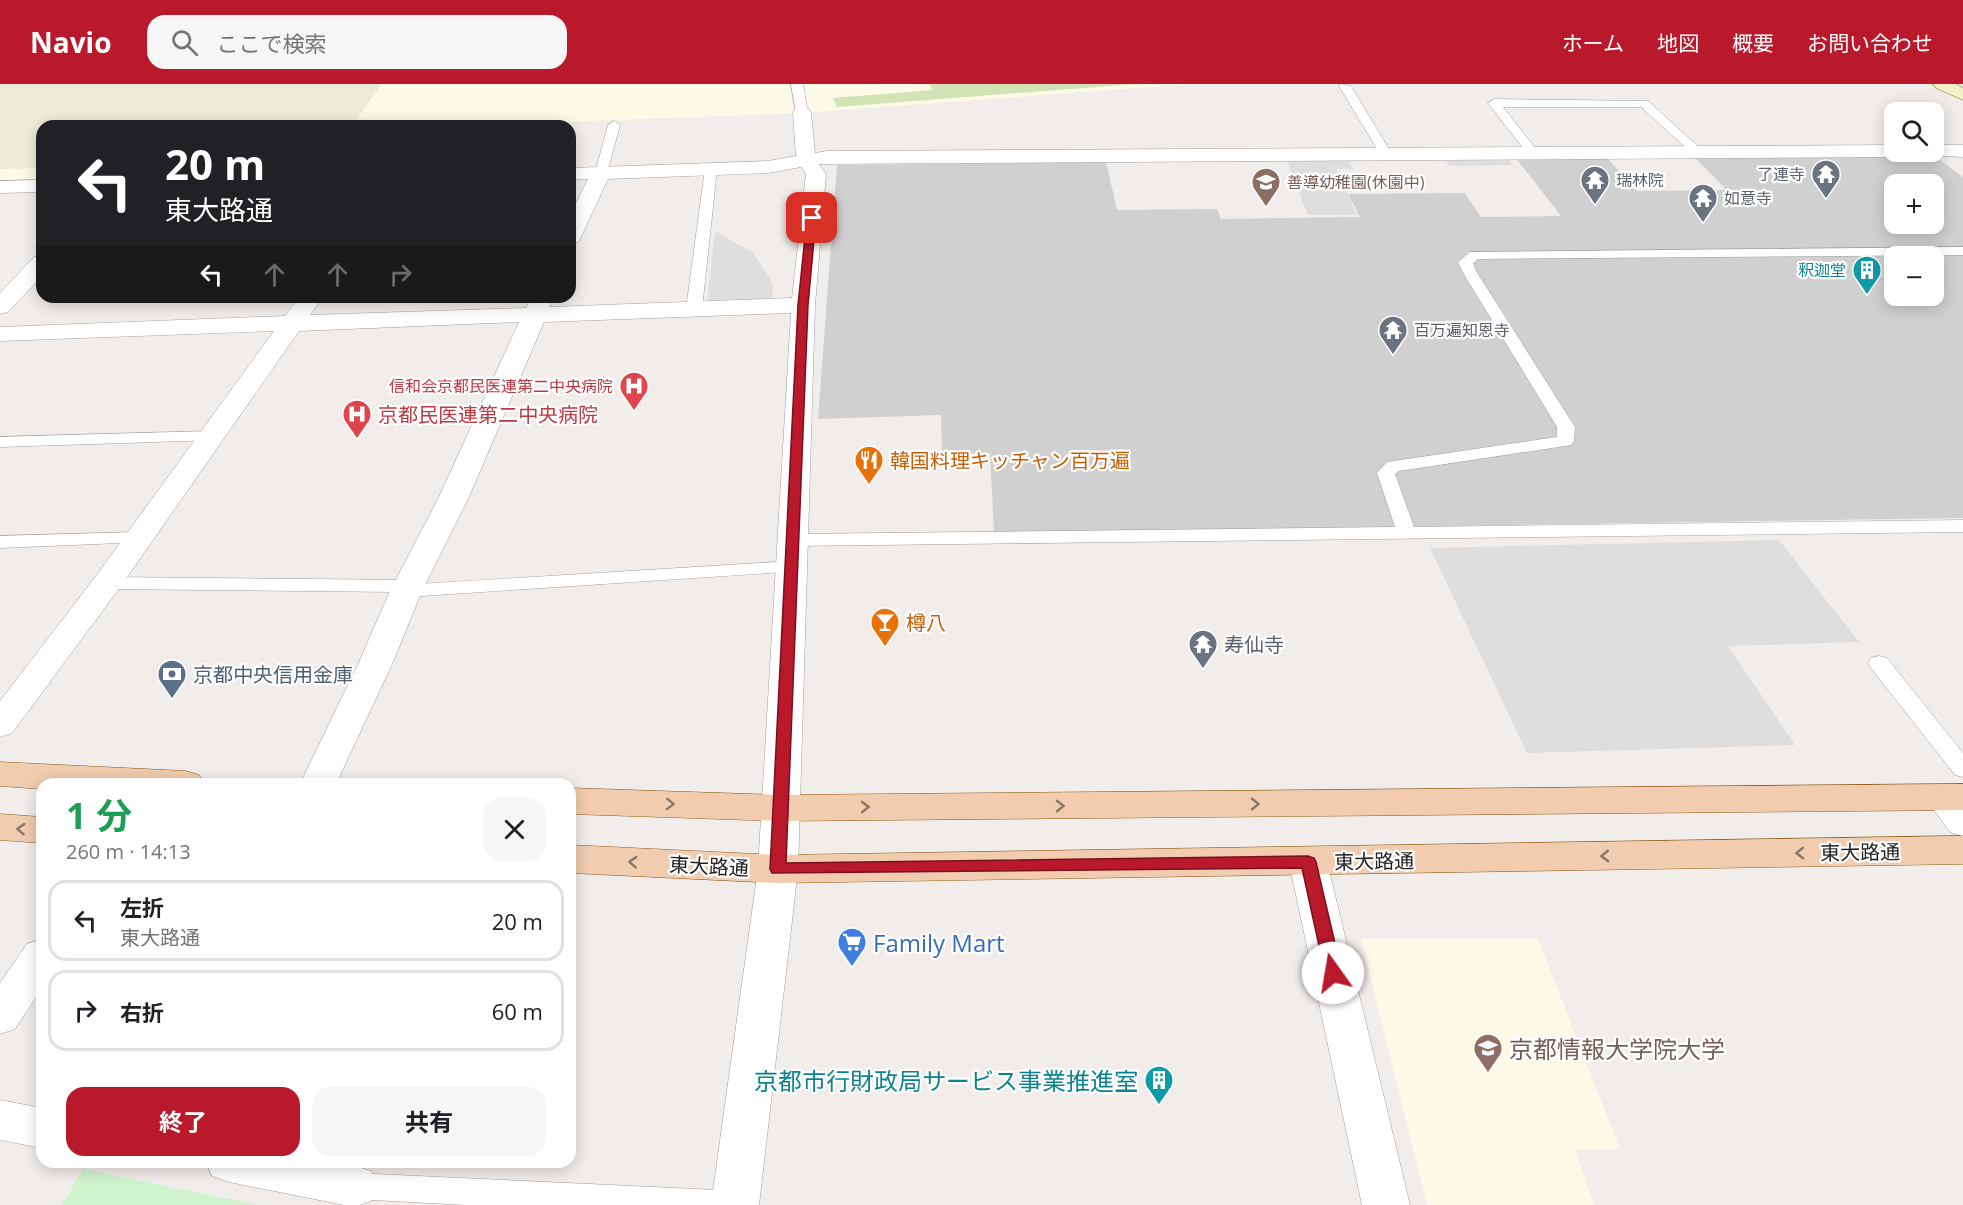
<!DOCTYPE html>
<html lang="ja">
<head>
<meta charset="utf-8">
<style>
  :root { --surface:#fff; --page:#f6f6f6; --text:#202124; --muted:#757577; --line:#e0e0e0; --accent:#ba192c }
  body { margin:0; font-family:"Open Sans","Noto Sans JP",sans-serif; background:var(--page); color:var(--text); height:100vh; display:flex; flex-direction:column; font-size:22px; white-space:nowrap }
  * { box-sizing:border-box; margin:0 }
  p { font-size:20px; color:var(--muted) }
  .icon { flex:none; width:33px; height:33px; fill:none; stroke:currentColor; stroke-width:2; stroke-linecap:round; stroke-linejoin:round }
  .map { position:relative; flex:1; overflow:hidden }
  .details { position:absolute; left:36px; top:694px; width:540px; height:390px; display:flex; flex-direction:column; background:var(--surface); border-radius:18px; box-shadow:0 3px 15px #0003 }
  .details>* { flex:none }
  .hud { position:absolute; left:36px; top:36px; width:540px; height:183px; border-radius:18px; box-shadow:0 3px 15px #0003; background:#202124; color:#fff; overflow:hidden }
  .controls { position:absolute; left:1884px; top:18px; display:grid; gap:12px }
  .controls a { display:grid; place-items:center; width:60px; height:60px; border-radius:12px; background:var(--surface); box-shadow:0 3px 15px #0003; font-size:30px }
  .pin { position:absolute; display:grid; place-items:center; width:51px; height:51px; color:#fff; margin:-26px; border-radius:12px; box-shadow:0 3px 9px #0006 }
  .me { position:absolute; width:66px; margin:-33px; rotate:347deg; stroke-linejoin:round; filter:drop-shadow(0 0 4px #0008) }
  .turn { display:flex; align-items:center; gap:21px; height:126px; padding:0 30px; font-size:27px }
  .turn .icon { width:78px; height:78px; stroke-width:2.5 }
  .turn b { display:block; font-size:42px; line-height:51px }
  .lanes { display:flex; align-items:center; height:57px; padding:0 30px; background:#0003; justify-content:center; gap:30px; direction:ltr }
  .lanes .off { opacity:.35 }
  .round { display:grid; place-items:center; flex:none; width:63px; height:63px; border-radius:18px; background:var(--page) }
  .headline { display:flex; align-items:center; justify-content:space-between; height:102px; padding:0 30px }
  h1 { font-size:36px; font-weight:700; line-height:45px; color:#1e9e55 }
  .cta { display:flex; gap:12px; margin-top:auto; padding:12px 30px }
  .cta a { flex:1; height:69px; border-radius:18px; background:var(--accent); color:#fff; font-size:24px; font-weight:700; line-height:69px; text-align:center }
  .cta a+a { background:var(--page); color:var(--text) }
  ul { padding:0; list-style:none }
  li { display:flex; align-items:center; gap:18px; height:81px; margin:0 12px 9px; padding:0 18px; border:3px solid var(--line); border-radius:18px }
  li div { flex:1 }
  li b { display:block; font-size:22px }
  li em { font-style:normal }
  header { display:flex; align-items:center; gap:36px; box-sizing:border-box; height:84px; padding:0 30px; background:var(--accent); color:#fff }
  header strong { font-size:28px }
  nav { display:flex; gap:33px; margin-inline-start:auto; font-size:21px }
  .search { width:420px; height:54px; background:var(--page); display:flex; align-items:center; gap:15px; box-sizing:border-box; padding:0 21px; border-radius:18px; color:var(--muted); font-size:22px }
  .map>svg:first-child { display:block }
</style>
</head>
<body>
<header>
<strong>Navio</strong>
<div class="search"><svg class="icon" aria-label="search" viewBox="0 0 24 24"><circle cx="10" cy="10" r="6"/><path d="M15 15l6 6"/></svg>ここで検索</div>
<nav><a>ホーム</a><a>地図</a><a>概要</a><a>お問い合わせ</a></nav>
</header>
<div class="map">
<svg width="1963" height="1121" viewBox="0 0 1963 1121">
  <rect width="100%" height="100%" fill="#f1edea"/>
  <!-- education -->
  <path fill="#fcf9e7" d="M0,0H1192L802,29L454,42H42V98H0Z
    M1361,855H1538L1620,1065H1575L1594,1121H1427Z"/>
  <!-- religious -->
  <path fill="#d0d0d0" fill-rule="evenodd" d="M1933,71L1963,93V434L994,449L990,369L942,370L941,331L818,335L837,81L1106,78L1117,126L1217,125L1221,135L1360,133L1348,110L1465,109L1481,133L1561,132L1515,73H1606L1637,107L1727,106L1694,73ZM1894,100H1934V140H1894ZM1894,172H1934V212H1894Z"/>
  <!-- farmland -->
  <path fill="#ececd8" d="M0,0H382L352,42H42V84L0,85Z"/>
  <!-- grass -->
  <path fill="#d2e4b6" d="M930,0H1136L837,23L833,14L933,6Z"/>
  <!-- park -->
  <path fill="#cff4cd" d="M83,1085L259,1121H62Z"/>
  <!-- parking -->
  <path fill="#dedede" d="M1507,73L1513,81L1450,82L1444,74Z
    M1286,74H1348L1353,85H1336L1357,131H1308Z
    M715,147L753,169L773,200L772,216L707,219Z
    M1779,456L1859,558L1728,562L1795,661L1527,669L1430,464Z"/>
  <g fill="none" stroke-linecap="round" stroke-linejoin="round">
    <!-- service casing -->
    <g stroke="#9f9f9f" stroke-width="1">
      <path id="service" d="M791,0H803L808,29L806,32L802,33L796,29Z
        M1341,0L1351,2L1392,70L1390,73L1386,74L1380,70L1339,2Z
        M1494,15L1648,17L1704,68L1702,71H1694L1641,23H1503L1540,70L1534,74L1530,73L1488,19Z
        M614,37L620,41L607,89L601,93L596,92L595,89L608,41Z
        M711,81L717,85L702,225L694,230L686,225L705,85Z
        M1963,163V171L1478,175L1473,179L1476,187L1575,343L1574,357L1571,361L1565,362L1399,387L1395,390L1414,443L1963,436V448L794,462L787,460L784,456L787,452L794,450L1395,443L1377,389L1387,378L1557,353V343L1462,187L1458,178L1470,168Z
        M210,347L216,348L219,352L216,356L0,363V353Z
        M138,448L145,450L148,454L145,458L0,464V452Z
        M793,477L800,479L803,483L800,487L406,513L399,511L397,508L107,505L100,503L97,499L100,495L107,493L409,496L418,500Z
        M1879,572L1887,574L1963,669V693L1955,691L1871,584L1868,579L1871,574Z
        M354,1089L738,1107L749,1111L753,1121H466L354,1115L343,1111L339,1102L343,1093Z"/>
    </g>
    <!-- minor casing -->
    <g stroke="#9f9f9f" stroke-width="1">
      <path id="minor" d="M802,23L809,25L811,29L815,69L827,67L1894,61V68H1904L1901,71L1894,73L819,80L826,90L815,221L798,785L759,1121H711L758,785L791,229L544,238L468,415L422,507L393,578L336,700H300L359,578L390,507L438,415L519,238L299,247L118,506L12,649L0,653V617L96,492L274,247L0,257V243L285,232L299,213H323L310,231L526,224L532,213H552L550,223L792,214L806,90L801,83L768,89L608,95L581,153L578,158L570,160V131L588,95L570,96V84L768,77L796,72L793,29L795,25Z
        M1934,61H1963V73L1927,71L1924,68H1934Z
        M42,96V108L0,109V97Z
        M42,171V192L8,228L0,230V209L34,173Z
        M1308,764L1322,768L1327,778L1410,1121H1362L1289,778L1294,768Z
        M42,855V904L15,945L0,950V899L27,860Z
        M0,1016L42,1024V1064L0,1056Z
        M206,1078H341L371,1087L378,1102L371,1117L360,1121H344L229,1098L212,1092Z"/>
    </g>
    <!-- tertiary casing -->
    <g stroke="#9f9f9f" stroke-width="1">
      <path id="tertiary" d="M1944,700L1957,704L1963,712V752L1950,748L1925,713L1931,704Z"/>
    </g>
    <!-- secondary casing -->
    <g stroke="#6e6d13" stroke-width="1">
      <path id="secondary" d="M1933,0H1956L1963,4V16L1936,4Z"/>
    </g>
    <!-- primary casing -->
    <g stroke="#8c5613" stroke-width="1">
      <path id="primary" d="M0,678L186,687L199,691L204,700H42V705L0,702Z
        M1963,700V726L781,737L570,730V704L781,711Z
        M0,730L42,733V759L0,756Z
        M1963,752V780L778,799L570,789V761L778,771Z"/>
    </g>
    <!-- service -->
    <use href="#service" fill="#fff" fill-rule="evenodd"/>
    <!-- minor -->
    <use href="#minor" fill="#fff" fill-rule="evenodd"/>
    <!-- tertiary -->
    <use href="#tertiary" fill="#fff" fill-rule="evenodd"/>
    <!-- secondary -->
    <use href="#secondary" fill="#f3f0c5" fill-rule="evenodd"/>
    <!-- primary -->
    <use href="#primary" fill="#f1ccae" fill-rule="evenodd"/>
  </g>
  <!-- one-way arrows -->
  <defs><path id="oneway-chevron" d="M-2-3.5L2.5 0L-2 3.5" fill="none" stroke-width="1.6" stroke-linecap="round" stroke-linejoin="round" transform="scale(1.5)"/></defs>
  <g stroke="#8a7768">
    <use href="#oneway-chevron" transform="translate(670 720) rotate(2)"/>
    <use href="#oneway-chevron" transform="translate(1255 720) rotate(-1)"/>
    <use href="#oneway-chevron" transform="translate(1060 722) rotate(-1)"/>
    <use href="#oneway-chevron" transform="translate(865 723) rotate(-1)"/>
    <use href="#oneway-chevron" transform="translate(21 745) rotate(-176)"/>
    <use href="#oneway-chevron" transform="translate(1800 769) rotate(179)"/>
    <use href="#oneway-chevron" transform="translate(1605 772) rotate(179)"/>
    <use href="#oneway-chevron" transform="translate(633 778) rotate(-177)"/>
  </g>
  <!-- route -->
  <path fill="#ba192c" stroke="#79101d" stroke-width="1.5" d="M812,131L816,134L808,221L786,779L1308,772L1314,774L1316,778L1342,889L1339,894L1333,896L1327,894L1325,889L1302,784L772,789L770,785L798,221L807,134Z"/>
  <!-- icons -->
  <defs>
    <g id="temple-pin" transform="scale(1.5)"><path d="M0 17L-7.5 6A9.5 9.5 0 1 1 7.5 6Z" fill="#6b7280" stroke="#fff"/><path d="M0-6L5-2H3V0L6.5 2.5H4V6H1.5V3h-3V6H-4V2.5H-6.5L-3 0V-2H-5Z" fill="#fff"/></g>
    <g id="school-pin" transform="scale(1.5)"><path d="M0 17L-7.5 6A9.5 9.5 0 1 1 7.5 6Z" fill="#8d6e63" stroke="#fff"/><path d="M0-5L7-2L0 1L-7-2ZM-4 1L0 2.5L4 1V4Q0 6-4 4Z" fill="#fff"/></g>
    <g id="building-pin" transform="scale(1.5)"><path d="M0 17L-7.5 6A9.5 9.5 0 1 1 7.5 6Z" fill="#0f9aa8" stroke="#fff"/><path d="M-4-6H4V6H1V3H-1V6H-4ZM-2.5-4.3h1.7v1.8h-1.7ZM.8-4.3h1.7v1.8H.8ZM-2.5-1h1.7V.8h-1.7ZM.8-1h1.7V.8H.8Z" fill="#fff"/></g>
    <g id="hospital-pin" transform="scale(1.5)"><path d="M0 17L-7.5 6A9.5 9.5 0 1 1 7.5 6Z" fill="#e0444e" stroke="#fff"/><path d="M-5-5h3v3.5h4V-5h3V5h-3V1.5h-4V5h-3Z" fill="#fff"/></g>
    <g id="restaurant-pin" transform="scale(1.5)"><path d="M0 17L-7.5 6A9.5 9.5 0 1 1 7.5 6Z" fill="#e8710a" stroke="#fff"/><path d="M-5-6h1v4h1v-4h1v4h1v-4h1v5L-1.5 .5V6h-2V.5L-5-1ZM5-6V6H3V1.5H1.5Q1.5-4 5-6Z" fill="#fff"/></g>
    <g id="bar-pin" transform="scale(1.5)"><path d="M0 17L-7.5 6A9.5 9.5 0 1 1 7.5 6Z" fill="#e8710a" stroke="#fff"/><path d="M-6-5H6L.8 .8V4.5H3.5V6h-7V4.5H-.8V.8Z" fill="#fff"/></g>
    <g id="bank-pin" transform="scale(1.5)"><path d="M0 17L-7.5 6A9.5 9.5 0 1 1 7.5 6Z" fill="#5c6f8a" stroke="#fff"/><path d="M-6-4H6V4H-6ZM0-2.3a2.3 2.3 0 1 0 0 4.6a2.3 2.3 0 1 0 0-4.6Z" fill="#fff"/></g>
    <g id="supermarket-pin" transform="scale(1.5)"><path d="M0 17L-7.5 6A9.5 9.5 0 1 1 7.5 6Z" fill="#3f7fe0" stroke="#fff"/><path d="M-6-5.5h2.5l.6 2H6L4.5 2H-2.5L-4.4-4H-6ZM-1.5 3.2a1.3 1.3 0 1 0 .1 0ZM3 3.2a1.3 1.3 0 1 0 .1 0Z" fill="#fff"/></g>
    <g id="university-pin" transform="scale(1.5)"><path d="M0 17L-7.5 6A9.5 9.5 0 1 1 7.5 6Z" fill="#8d6e63" stroke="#fff"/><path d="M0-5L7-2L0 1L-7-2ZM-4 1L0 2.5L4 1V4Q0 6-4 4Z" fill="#fff"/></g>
  </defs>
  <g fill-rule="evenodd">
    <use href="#temple-pin" x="1826" y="90"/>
    <use href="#temple-pin" x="1595" y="96"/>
    <use href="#school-pin" x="1266" y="98"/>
    <use href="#temple-pin" x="1703" y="114"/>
    <use href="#building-pin" x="1867" y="186"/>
    <use href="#temple-pin" x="1393" y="246"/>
    <use href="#hospital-pin" x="634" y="302"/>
    <use href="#hospital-pin" x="357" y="330"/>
    <use href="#restaurant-pin" x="869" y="376"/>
    <use href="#bar-pin" x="885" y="538"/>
    <use href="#temple-pin" x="1203" y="560"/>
    <use href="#bank-pin" x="172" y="590"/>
    <use href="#supermarket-pin" x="852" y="858"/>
    <use href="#university-pin" x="1488" y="964"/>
    <use href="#building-pin" x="1159" y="996"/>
  </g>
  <g text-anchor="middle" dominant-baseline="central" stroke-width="4.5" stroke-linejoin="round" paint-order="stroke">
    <!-- far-worship labels -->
    <g font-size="16" fill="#5b616d" stroke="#fff" text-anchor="start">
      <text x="1805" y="90" text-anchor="end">了連寺</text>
      <text x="1616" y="96">瑞林院</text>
      <text x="1724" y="114">如意寺</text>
      <text x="1414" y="246">百万遍知恩寺</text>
    </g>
    <!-- far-education labels -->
    <g font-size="16" fill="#785e54" stroke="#fff" text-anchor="start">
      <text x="1287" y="98">善導幼稚園(休園中)</text>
    </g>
    <!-- far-culture labels -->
    <g font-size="16" fill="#0d838f" stroke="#fff" text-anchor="end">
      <text x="1846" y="186">釈迦堂</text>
    </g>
    <!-- far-health labels -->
    <g font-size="16" fill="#be3a42" stroke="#fff" text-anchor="end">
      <text x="613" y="302">信和会京都民医連第二中央病院</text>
    </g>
    <!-- health labels -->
    <g font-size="20" fill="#be3a42" stroke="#fff" text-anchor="start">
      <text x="378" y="330">京都民医連第二中央病院</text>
    </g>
    <!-- food labels -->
    <g font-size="20" fill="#c56008" stroke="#fff" text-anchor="start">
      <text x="890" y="376">韓国料理キッチャン百万遍</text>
      <text x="906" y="538">樽八</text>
    </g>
    <!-- worship labels -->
    <g font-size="20" fill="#5b616d" stroke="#fff" text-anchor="start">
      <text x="1224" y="560">寿仙寺</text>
    </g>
    <!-- service labels -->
    <g font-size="20" fill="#4e5e75" stroke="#fff" text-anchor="start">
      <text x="193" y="590">京都中央信用金庫</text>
    </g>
    <!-- street labels -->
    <g font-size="20" fill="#222" stroke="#fff">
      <text transform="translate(1860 768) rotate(-1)">東大路通</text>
      <text transform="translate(1374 777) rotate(-1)">東大路通</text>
      <text transform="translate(709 782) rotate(3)">東大路通</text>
    </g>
    <!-- near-shop labels -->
    <g font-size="24" fill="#366cbe" stroke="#fff" text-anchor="start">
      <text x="873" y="858">Family Mart</text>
    </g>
    <!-- near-education labels -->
    <g font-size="24" fill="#785e54" stroke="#fff" text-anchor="start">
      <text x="1509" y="964">京都情報大学院大学</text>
    </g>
    <!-- near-culture labels -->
    <g font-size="24" fill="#0d838f" stroke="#fff" text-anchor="end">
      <text x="1138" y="996">京都市行財政局サービス事業推進室</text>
    </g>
  </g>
</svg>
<div class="controls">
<a><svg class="icon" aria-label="search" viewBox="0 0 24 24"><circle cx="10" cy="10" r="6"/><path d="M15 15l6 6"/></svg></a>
<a>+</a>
<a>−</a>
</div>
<div class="pin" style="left:812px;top:134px;background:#d93025"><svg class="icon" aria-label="arrive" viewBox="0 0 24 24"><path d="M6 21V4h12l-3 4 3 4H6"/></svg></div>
<svg class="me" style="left:1333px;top:889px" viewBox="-20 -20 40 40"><circle r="19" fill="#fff"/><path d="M0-13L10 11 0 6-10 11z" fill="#ba192c"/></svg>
<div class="hud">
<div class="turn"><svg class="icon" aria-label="left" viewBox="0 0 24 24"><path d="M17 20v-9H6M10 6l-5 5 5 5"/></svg><div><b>20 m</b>東大路通</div></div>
<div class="lanes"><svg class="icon" aria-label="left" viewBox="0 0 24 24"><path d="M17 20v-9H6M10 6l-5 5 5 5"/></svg><svg class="icon off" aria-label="ahead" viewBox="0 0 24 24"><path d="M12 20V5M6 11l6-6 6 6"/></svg><svg class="icon off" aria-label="ahead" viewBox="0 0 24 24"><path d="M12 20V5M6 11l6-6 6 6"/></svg><svg class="icon off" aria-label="right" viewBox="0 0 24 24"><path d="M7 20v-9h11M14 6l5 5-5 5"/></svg></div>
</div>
<section class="details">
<div class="headline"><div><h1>1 分</h1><p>260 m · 14:13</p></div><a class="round"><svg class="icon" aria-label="close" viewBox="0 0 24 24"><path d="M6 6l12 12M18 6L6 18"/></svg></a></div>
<ul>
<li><svg class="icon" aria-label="left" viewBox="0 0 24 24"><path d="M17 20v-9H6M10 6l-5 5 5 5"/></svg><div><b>左折</b><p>東大路通</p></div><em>20 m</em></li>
<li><svg class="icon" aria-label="right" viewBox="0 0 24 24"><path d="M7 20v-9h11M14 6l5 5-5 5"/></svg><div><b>右折</b></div><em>60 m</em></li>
</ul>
<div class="cta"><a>終了</a><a>共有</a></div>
</section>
</div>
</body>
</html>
